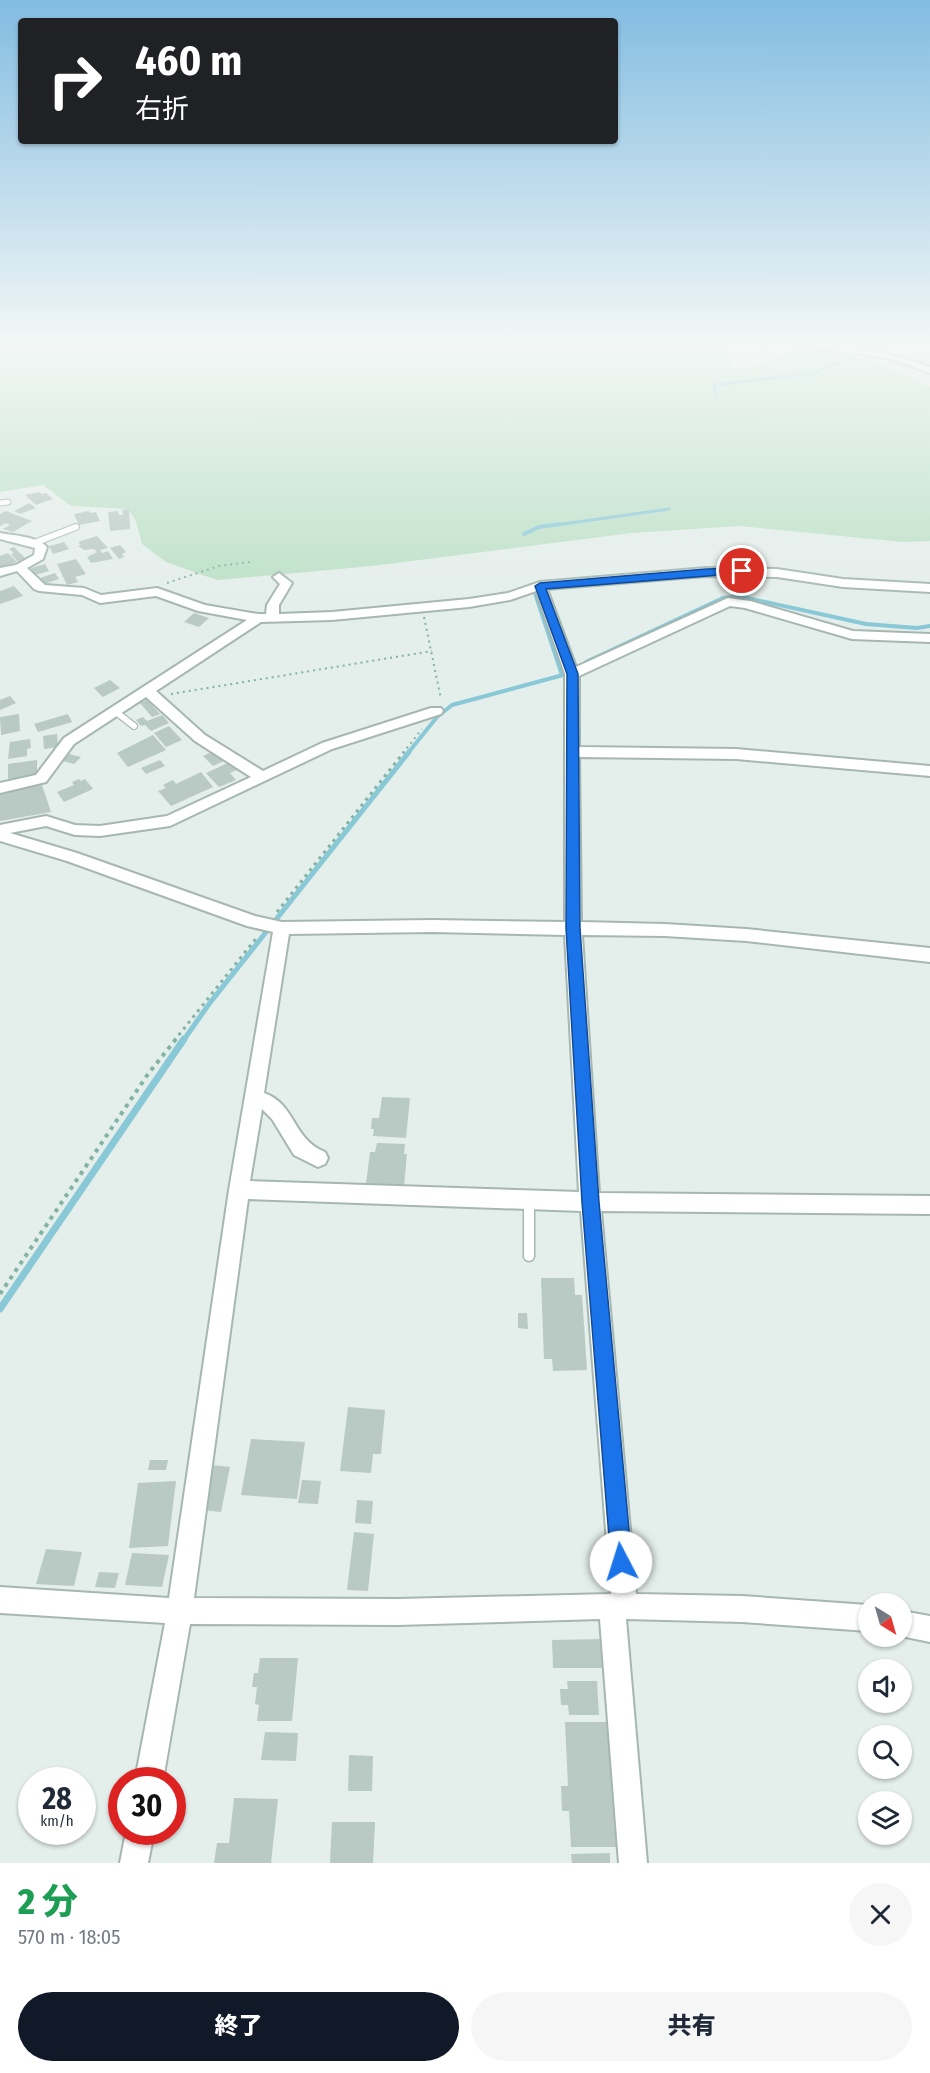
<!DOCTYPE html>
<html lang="ja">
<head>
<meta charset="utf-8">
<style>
  :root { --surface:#fff; --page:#f6f6f7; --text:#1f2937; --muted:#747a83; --accent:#111827 }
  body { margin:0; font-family:"Fira Sans Condensed","Noto Sans JP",sans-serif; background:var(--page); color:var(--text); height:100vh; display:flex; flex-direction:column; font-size:22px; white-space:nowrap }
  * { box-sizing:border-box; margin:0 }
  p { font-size:20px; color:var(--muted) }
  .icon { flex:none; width:33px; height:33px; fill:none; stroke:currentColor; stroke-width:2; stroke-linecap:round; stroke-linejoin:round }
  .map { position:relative; height:1863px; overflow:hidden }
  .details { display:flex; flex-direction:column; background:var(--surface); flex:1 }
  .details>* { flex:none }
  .banner { position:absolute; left:18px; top:18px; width:600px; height:126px; border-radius:6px; box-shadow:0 2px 4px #0004; background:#202124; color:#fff; overflow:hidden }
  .needle { width:39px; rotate:143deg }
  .tools { position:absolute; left:858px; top:1593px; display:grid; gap:12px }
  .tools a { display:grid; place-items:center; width:54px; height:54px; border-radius:50%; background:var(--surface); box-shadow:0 2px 4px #0004; font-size:30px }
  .speed { position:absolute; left:18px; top:1767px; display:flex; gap:12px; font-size:30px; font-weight:700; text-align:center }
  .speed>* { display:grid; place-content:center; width:78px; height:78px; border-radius:50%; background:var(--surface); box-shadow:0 2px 4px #0004; line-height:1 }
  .speed small { font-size:15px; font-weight:400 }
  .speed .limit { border:9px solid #d22; background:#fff; color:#111 }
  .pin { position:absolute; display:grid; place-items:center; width:51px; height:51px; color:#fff; margin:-26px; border:3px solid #fff; border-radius:50%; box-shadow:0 2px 6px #0007 }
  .me { position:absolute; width:66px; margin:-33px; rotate:355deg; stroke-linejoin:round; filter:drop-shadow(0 0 4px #0008) }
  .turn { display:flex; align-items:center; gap:21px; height:126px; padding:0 18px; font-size:27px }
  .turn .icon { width:78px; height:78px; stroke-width:2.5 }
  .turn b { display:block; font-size:42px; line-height:51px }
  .round { display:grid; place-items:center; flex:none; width:63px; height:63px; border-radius:32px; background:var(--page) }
  .head { display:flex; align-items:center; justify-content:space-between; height:102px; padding:0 18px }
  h1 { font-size:36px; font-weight:800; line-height:45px; color:#1e9e55 }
  .action { display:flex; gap:12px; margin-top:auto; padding:12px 18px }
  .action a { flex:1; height:69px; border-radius:36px; background:var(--accent); color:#fff; font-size:24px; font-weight:800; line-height:69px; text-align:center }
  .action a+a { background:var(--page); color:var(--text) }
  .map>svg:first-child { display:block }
</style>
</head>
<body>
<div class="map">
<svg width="930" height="1863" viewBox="0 0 930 1863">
  <rect width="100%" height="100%" fill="#e4eeea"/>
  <!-- green -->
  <path fill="#bce0c6" d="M0,345H724L731,367C760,373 775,356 801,349C826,342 907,373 930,387V541L903,542L739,526L632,533L372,566L217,580L166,562L142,544L136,521L128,509L71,506L43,485L0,492Z"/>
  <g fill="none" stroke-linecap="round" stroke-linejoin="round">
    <!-- stream-far3 -->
    <path stroke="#89c8d6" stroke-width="3" d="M716,393L714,385L814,373L855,356
      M549,526L669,509"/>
    <!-- stream-far2 -->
    <path stroke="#89c8d6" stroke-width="4" d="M524,534L539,527L560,524
      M535,593L562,675
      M586,662L723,598L738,596L866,624L917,628L930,626
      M408,753L437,717L452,705L563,675"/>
    <!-- stream-far1 -->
    <path stroke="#89c8d6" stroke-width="5" d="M183,1041L209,1004L409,752"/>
    <!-- stream -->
    <path stroke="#89c8d6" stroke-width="7" d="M0,1309L184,1039"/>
  </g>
  <!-- building -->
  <path fill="#b9c9c3" d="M39,492L42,494L46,493L53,499L36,505L25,495Z
    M29,503L36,508L20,514L14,511Z
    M129,509L130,529L110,531L108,512L118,511L119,515H123L122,510Z
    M6,511L32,521L13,532L3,529L10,525L6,523L0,526V514Z
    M89,511L90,513L96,512L100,521L79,525L74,514Z
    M97,536L108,548L100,550L102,553L108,551L113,559L91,563L87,557L97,552L94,549L84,550L78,546L81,545L78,542Z
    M64,542L69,549L53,554L49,546Z
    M120,545L126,552L122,554L124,557L119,559L110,548Z
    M14,547L26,559L18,562L11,554L14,553L9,549Z
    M8,553L17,562L0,568V556Z
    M76,559L86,574L75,577L78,582L67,585L57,564Z
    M45,564L49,571L35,575L31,568Z
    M55,573L59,579L44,584L40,578Z
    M14,586L23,596L0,604V591Z
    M194,613L209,618L199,627L184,622Z
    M110,680L120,688L103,697L94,688Z
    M10,696L16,703L0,710V700Z
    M147,700L160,714L152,717L140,703Z
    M19,714L20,731L1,735L0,717Z
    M68,714L72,722L38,732L34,724Z
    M162,715L169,723L151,731L145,725L141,726L136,720L143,717L147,721Z
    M169,726L182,740L166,747L154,733Z
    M57,734L58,747L44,749L43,736Z
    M153,735L166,750L128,767L117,753Z
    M30,739L31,748L27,749V756L8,759L10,742Z
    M216,750L226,760L213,766L203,756Z
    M69,754L81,757L74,764L63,761Z
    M37,760V774L8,779V764Z
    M160,760L165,766L146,774L141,768Z
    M230,762L237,770L230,773L236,780L219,787L206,773Z
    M201,772L213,787L171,806L158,791L166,788L163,785L173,780L176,784Z
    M79,779L81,781L85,779L93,789L64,802L57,792L74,785L72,782Z
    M42,785L51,812L0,821V793Z
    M382,1097L410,1098L406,1138L373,1136L374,1129H371L372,1118H379Z
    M377,1143L405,1144L404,1154H407L404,1186L366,1184L370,1152H375Z
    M541,1278H574L575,1295H582L587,1370L553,1371L552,1359H544Z
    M518,1313H527L528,1329L518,1328Z
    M348,1407L385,1410L381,1454H373L371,1473L340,1471Z
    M251,1439L305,1442L297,1499L241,1495Z
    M150,1460H168L166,1470H148Z
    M212,1465L230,1467L221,1512L202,1510Z
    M302,1480L321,1481L318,1504L298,1503Z
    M176,1481L168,1546L129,1548L138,1483Z
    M357,1500L373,1501L371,1524L355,1523Z
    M354,1532L374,1534L368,1591L347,1590Z
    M46,1549L82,1552L74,1586L36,1584Z
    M132,1553L169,1555L162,1587L125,1585Z
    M99,1572L119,1573L115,1588L95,1587Z
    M602,1639L603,1668H553L552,1640Z
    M260,1658H298L292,1721H257L259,1705L255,1704L257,1687H252L254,1673H258Z
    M567,1681H597L599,1715H569L568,1705H561L560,1689H568Z
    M565,1722H608L617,1847H571L569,1811H562L561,1786H568Z
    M265,1732L298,1733L296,1761L261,1760Z
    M349,1755L373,1756L372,1791H348Z
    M234,1798L278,1799L271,1863H214L217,1843H229Z
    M332,1822H375L373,1863H330Z
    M610,1853V1863H572L571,1854Z"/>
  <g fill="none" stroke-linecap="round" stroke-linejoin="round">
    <!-- service-far2 casing -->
    <g stroke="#a6b7b1" stroke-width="7">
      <path id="service-far2" d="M0,503L8,502"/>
    </g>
    <!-- service-far1 casing -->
    <g stroke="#a6b7b1" stroke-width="8">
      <path id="service-far1" d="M34,543L76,527
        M116,712L134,726"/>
    </g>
    <!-- service casing -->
    <g stroke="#a6b7b1" stroke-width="13">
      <path id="service" d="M529,1200V1256"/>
    </g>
    <!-- minor casing -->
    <g stroke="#a6b7b1" stroke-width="4">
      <path id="minor" d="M813,345C854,345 892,353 930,367V373L889,358L817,348Z
        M0,533C15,536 36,536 47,547L43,559L27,568L45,585L84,588L101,595L157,588L205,605L258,614H266L267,605L280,584L273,577L279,573L292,583L279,605V614L332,612L469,599L508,593L540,582L706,568L777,569L843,579L930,584V592L843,587L777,577L706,576L547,589L576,667L728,598L750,601L853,631L930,634V642L852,639L745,608L730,606L579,676V747L736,749L930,766V776L736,759L579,757L581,922L665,924L746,929L930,948V962L746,941L665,936L582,935L599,1193L930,1196V1214L601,1211L636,1594L742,1596L868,1605V1631L742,1622L626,1619L647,1863H619L600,1619L397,1625L190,1624L163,1780H135L165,1623L0,1613V1587L169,1598L229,1190L273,932L247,926L67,861L0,841V825L46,816L75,825L100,826L167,816L251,777L195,741L146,697L74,744L46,782L0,793V783L36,775L64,738L247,620L198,611L156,596L100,603L82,595L39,591L34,589L17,571L0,576V568L16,565L34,555L35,548L0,539ZM536,591L565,674V922L433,920L282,922L255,916L77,853L10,833L46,826L75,835L100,836L170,826L332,749L441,714L443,711L441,708H431L322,743L263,771L205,735L156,691L261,622L332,620L469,607L510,600ZM433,932L565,935L579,1192L250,1181L262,1109L272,1119L294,1155L318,1167L325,1164L328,1158L325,1152C292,1139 296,1104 264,1093L289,934ZM248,1199L581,1211L611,1594L397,1599L194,1598Z
        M902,1611L930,1616V1642L901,1636Z
        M126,1832H154L148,1863H120Z"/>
    </g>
    <!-- path-far3 -->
    <path stroke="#83b3a5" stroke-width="1.5" stroke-dasharray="1.5 3" stroke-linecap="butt" d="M5,345L11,353L72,359"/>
    <!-- path-far2 -->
    <path stroke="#83b3a5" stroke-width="2" stroke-dasharray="2 4" stroke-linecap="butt" d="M167,583L219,566L251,562
      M424,617L441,699
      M171,694L432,651
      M403,753L422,729"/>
    <!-- path-far1 -->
    <path stroke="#83b3a5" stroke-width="3" stroke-dasharray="3 4.5" stroke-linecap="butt" d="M277,912L404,752
      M174,1041L258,936"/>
    <!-- path -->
    <path stroke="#83b3a5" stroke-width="4" stroke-dasharray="4 5" stroke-linecap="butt" d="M0,1294L148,1074L176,1039"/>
    <!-- service-far2 -->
    <use href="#service-far2" stroke="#fff" stroke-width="5"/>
    <!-- service-far1 -->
    <use href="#service-far1" stroke="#fff" stroke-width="6"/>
    <!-- service -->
    <use href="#service" stroke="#fff" stroke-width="10"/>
    <!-- minor -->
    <use href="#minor" fill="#fff" fill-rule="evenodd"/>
  </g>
  <!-- sky -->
  <linearGradient id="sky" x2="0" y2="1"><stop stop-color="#82bce1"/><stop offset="0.57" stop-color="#f3f7f6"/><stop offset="1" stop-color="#f3f7f6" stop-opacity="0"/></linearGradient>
  <rect width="930" height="605" fill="url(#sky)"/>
  <!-- route -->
  <path fill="#1a73e8" stroke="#114b97" stroke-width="1.5" d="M742,568L745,569V573L546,589L578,674L580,928L599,1202L632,1562L629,1569L621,1572L614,1569L611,1562L582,1202L566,928L567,674L535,586L540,583L706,569Z"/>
</svg>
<div class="tools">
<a><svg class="needle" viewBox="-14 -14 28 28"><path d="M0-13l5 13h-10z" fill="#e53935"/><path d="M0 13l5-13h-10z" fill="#747a83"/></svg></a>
<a><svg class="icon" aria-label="sound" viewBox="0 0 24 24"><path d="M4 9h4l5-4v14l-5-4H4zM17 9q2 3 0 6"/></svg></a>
<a><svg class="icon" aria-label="search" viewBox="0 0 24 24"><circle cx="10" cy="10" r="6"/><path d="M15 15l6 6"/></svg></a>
<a><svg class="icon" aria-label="layers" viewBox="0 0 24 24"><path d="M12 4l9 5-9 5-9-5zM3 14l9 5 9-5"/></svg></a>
</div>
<div class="speed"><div>28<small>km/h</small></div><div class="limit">30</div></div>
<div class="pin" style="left:742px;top:571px;background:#d93025"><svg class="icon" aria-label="arrive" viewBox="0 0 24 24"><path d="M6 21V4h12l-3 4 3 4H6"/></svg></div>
<svg class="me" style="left:621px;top:1562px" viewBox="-20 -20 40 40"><circle r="19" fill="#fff"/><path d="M0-13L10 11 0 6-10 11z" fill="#1a73e8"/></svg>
<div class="banner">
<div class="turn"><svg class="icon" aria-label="right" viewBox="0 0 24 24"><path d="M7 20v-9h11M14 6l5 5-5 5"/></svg><div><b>460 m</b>右折</div></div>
</div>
</div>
<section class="details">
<div class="head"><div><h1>2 分</h1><p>570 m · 18:05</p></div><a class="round"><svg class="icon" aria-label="close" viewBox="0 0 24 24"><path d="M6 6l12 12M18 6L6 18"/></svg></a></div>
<div class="action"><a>終了</a><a>共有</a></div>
</section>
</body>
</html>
